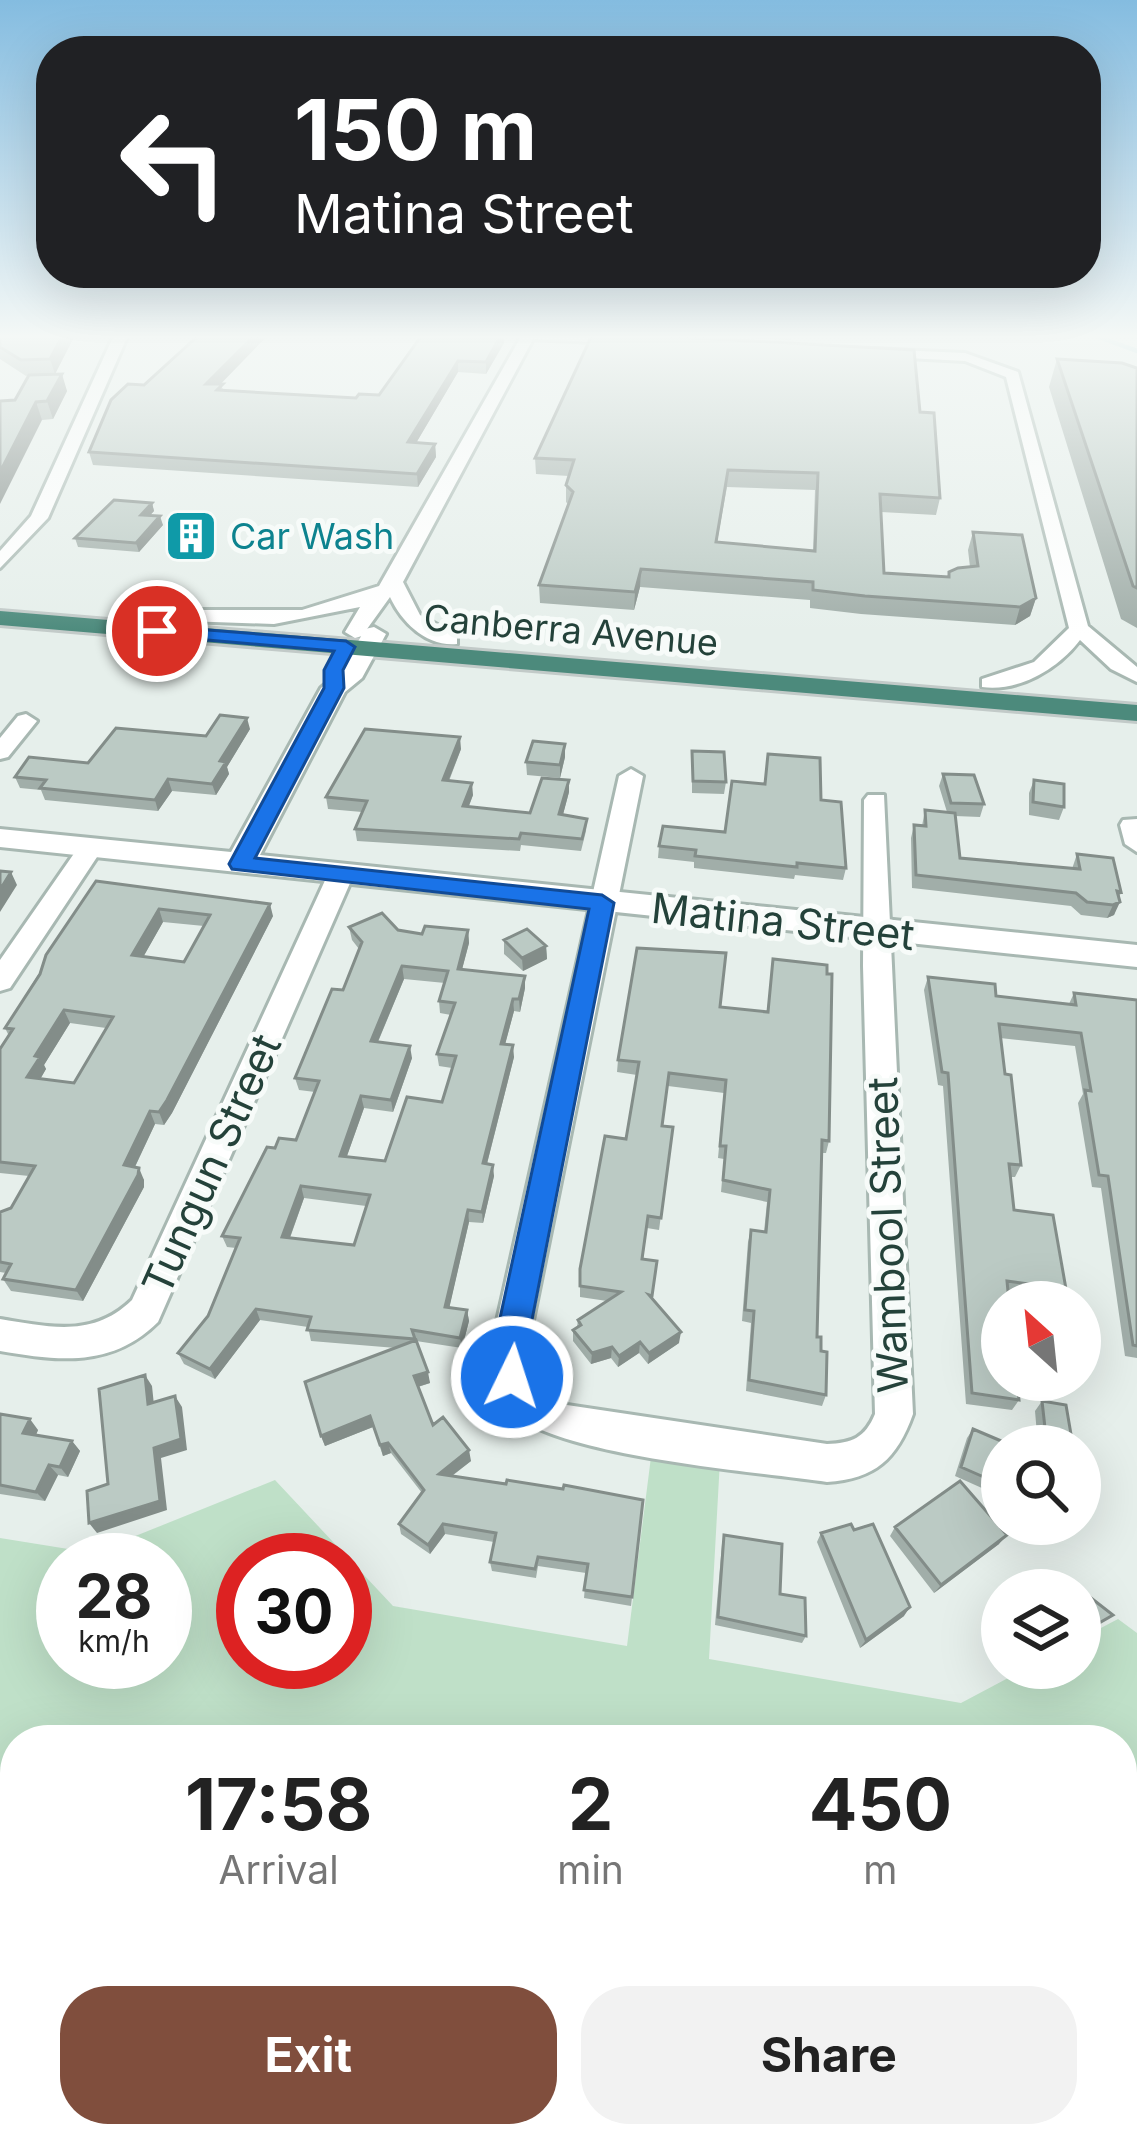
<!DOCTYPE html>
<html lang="en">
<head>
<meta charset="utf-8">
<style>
  :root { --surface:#fff; --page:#f2f2f2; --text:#222; --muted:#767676; --accent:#804e3d }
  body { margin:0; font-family:Inter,sans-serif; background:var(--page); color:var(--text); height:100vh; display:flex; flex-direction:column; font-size:45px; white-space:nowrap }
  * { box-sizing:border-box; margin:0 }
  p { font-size:39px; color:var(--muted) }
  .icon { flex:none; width:66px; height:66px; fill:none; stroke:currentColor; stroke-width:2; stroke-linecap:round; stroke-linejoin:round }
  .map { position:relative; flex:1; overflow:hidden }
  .sheet { position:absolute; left:0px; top:1725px; width:1137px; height:423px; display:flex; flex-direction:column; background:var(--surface); border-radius:48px 48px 0 0; box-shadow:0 12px 48px #0002 }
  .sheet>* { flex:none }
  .banner { position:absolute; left:36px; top:36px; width:1065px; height:252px; border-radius:48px; box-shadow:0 12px 48px #0002; background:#202124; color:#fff; overflow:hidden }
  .needle { width:78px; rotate:333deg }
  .tools { position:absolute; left:981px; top:1281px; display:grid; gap:24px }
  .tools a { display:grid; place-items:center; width:120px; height:120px; border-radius:50%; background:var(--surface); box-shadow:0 12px 48px #0002; font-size:60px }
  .speed { position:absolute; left:36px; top:1533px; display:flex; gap:24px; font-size:60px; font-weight:700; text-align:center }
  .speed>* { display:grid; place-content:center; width:156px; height:156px; border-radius:50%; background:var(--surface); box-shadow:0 12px 48px #0002; line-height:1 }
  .speed small { font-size:30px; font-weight:400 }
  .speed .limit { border:18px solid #d22; background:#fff; color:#111 }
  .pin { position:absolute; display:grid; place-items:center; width:102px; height:102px; color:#fff; margin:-51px; border:6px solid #fff; border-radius:50%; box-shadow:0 3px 12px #0007 }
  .me { position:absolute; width:132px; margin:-66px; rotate:4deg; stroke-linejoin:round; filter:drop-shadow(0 0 9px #0008) }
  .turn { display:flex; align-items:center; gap:42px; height:252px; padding:0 60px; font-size:54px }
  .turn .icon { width:156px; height:156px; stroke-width:2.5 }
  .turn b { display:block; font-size:84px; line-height:102px }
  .eta { display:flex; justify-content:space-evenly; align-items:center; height:204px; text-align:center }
  .eta b { font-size:72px; font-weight:700; line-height:84px }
  .cta { display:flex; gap:24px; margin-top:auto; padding:24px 60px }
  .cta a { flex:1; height:138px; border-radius:48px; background:var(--accent); color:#fff; font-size:48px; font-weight:700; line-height:138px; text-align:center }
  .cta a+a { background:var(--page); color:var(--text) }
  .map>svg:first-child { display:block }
</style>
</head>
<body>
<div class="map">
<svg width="1137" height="2146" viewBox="0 0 1137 2146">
  <rect width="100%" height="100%" fill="#e6efeb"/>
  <!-- green -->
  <path fill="#bfe0c8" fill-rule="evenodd" d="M652,1449L720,1460L709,1659L961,1703L1027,1668H1080V1639L1118,1619L1137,1633V2078L1122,2086V1740H15V2133H329L326,2146H0V1538L93,1553L275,1480L393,1606L627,1646ZM63,1560H165V1662H63ZM243,1560H345V1662H243Z"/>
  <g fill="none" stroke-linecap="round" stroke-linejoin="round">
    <!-- stream -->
    <path stroke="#8ec9d4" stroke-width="4.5" d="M1093,335L1137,351"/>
    <!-- minor casing -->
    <g stroke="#a8b8b2" stroke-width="6">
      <path id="minor" d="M114,335H128L48,518L0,568V551L31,516Z
        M522,335H605L636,340L629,344L533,339L403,582L420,615L457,636V644C427,647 402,623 390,597L362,636L355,638L345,632L360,607L274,624L157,620L154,616L164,610H302L379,586Z
        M875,349L965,353L1018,372L1088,626L1137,667V682L1111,669L1080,640C1058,669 1019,692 982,687V679L1034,662L1069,628L1006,377L965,361L870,356Z
        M26,714L37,721L8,757L0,759V738L18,716Z
        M631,769L643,776L531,1330V1376L567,1405L827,1444C852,1443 865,1438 875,1414L863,966L864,800L868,795H884L913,1414C897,1459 875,1479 827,1482C761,1472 550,1456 511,1410C492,1387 491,1358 495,1330L619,776Z
        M1137,819V852L1125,844L1120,825L1123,820Z
        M91,840L103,848L10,988L0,991V960L82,842Z
        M341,866L354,874L158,1322C112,1368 59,1361 0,1351V1319C50,1327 93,1338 132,1300L328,874Z
        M1137,2112V2146H1105L1110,2133H1122V2118Z"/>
    </g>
    <!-- tertiary casing -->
    <g stroke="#a8b8b2" stroke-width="6">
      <path id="tertiary" d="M374,627L386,634L362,678L345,692L260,855L1137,945V967L0,847V829L231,852L321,688L343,669L365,629Z"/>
    </g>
    <!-- trunk casing -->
    <g stroke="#c2cac8" stroke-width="6">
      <path id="trunk" d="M0,611L1137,705V721L0,625Z"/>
    </g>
    <!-- minor -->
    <use href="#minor" fill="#fff" fill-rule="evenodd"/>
    <!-- tertiary -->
    <use href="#tertiary" fill="#fff" fill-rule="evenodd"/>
    <!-- trunk -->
    <use href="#trunk" fill="#4c8a7c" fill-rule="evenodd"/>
  </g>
  <!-- wall -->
  <path fill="#a1aea9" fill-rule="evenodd" d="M0,335H75L55,374L67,391L53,419L42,420L15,400L29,375L26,376L0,359Z
    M199,335H268L220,384L224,391L356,398L379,395L422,335L504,343L486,374L458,372L416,443L435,444L436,457L418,487L93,465L89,452Z
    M683,335H792L791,340Z
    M1057,359L1137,368V628L1121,619L1049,387Z
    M920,412L940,498L936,515L881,512L884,573L948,577L949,572L970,567L968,550L973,532L1036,598L1030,616L1015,625L861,614L810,608V600L640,587L634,610L540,603L539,585L569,505L566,502V485L569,476L536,474L535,458ZM727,487L815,490L813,551L717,542Z
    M152,503L154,511L150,515L163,525L139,552L78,547L75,538Z
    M250,729L227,767L229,774L216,795L172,791L158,811L45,800L41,790L20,788L15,777L88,763L206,736Z
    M461,749L449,781L473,795L469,806L530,813L569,792L563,814L587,819L586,831L581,851L521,845L520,851L357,841L355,829L362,812L328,809L326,797Z
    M692,751L726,782L724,794L692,793Z
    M565,757L560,778L527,775L526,762Z
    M943,774L984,804L980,817L955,816L960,858L1072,869L1077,854L1121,892L1114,915L1107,918L1081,915L1071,906L912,888L911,838L914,825L922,826L925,810L947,812L939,786Z
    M1034,780L1064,807L1059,820L1029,815V793Z
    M821,800L846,868L843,880L795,875L794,879L694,868V862L658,858L659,846L725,832Z
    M96,881L273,916L172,1113L164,1125L155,1124L135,1167L144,1180V1187L83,1301L11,1291L3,1279L6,1273L0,1272V1212L11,1208L29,1176L0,1173V1049L9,1036L5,1028ZM163,922L204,926L184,962L143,957ZM70,1023L106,1028L74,1083L40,1079L46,1069L44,1065Z
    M349,927L422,934L468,930L469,943L462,969L525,988L520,1012L514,1011L505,1044L514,1057L487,1164L494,1176L483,1223L469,1222L449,1308L467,1310L469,1321L462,1348L416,1341L430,1383L418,1387L433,1425L471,1461L452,1476L643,1500L631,1606L584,1598L586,1573L538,1566L536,1578L492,1571L490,1562L494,1542L445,1534L430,1554L401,1534L399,1524L422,1493L391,1453L383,1456L373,1427L325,1446L321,1436L396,1348L311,1341L308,1327L260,1320L215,1379L184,1364L178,1353L208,1316L236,1248L227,1247L222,1236L275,1148L296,1140L315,1092L299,1090L295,1078L343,990L359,949L352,940ZM404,979L445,983L439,1001L440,1013L451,1015L437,1054L439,1066L452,1068L442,1102L385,1161L347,1156L364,1108L393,1112L412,1058L378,1042ZM304,1198L366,1206L354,1245L290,1238Z
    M504,940L546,946L547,959L523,971L504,954Z
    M773,959L829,1141L826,1153H822L817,1337L821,1351L826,1395L822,1406L746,1391L751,1323L742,1321L748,1242L751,1230L764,1232L767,1202L721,1192L724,1159L718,1158L724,1093L668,1086L662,1126L673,1127L659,1230L647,1228L643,1259L657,1261L652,1299L679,1343L648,1364L639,1353L618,1367L611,1358L591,1364L573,1341V1330L577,1327L578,1320L607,1301L580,1297V1269L626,1139L637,1075L617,1072L618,1060L720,1007L767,1012Z
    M928,977L996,996L1069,1004L1074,993L1137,1000V1358L1125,1356L1101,1188L1092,1187L1078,1103L1083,1094L1075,1046L1000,1038L1021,1165L1015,1177H1010L1014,1210L1066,1289L1059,1300L1008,1294L1019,1400L1012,1410L966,1404L943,1086L938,1085L924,990Z
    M1042,1401L1073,1446H1038L1035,1411Z
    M0,1414L38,1430L36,1435L72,1441L80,1451L68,1477L58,1475L45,1501L0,1494Z
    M973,1429L1002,1446V1497L955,1476L967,1438Z
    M895,1527L999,1544L934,1593L890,1536Z
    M821,1533L904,1616L860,1648L817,1542Z
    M724,1535L780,1594L806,1636L802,1643L715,1625L722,1544Z
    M1002,1615V1645L989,1624Z
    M949,2133H1053L1060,2146H938L951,2137Z"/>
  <!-- shaded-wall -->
  <path fill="#838d89" d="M63,335H75L55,374L50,359Z
    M255,335H268L209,396L206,384Z
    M501,335H503L504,343L486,374V362Z
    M458,361V372L409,455L408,442Z
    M62,374L67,391L53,419L47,401Z
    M36,402L42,420L0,504V472Z
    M435,444L436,457L418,487L417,474Z
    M152,503L154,511L143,523L141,515Z
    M160,516L163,525L139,552L136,543Z
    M641,569L640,587L634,610L635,592Z
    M1036,598L1030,616L1015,625L1020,607Z
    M247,718L250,729L227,767L229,774L216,795L212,784L220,761Z
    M460,737L461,749L444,792L443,780Z
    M565,744V757L560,778V765Z
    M168,779L172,791L158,811L155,800Z
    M569,780V792L560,826L559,814Z
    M472,783L473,795L464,818L463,806Z
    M11,872L17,885L0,912V890Z
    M1120,902L1114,915L1107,918L1113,905Z
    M270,904L273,916L172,1113L164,1125L159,1112Z
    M159,909L163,922L137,968L132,955Z
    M468,930L469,943L459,981L458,969Z
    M546,946L547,959L523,971L522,958Z
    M402,966L404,979L373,1053L371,1041Z
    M525,976V988L520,1012L519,999Z
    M513,999L514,1011L502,1056L501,1044Z
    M64,1010L70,1023L44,1065L46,1069L34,1090L27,1077L35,1056Z
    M513,1045L514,1057L484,1175L483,1163Z
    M410,1046L412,1058L393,1112L391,1100Z
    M361,1096L364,1108L343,1167L340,1156Z
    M150,1111L155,1124L130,1177L124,1165Z
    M493,1165L494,1176L483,1223L482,1212Z
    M139,1168L144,1180V1187L83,1301L76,1290Z
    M301,1186L304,1198L286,1248L282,1237Z
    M468,1210L469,1222L447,1318L445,1307Z
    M256,1309L260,1320L215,1379L210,1369Z
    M467,1310L469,1321L462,1348L460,1338Z
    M681,1332L679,1343L648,1364L649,1353Z
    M640,1342L639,1353L618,1367L619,1356Z
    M612,1347L611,1358L591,1364L592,1353Z
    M428,1372L430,1383L417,1387L414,1376Z
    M145,1375L152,1386L155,1415L148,1404Z
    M175,1396L182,1407L187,1450L161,1458L167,1510L97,1533L89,1523L154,1448Z
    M370,1416L373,1427L325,1446L321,1436Z
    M30,1419L38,1430L32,1444L23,1433Z
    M72,1441L80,1451L68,1477L60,1467Z
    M388,1443L391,1453L383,1456L380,1445Z
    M469,1450L471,1461L441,1484L439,1474Z
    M49,1465L58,1475L45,1501L36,1492Z
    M443,1524L445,1534L430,1554L428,1545Z
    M1007,1535L999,1544L934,1593L941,1585Z
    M910,1607L904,1616L860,1648L866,1640Z"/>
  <!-- building -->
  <path fill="#bbcac4" stroke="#838d89" stroke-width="3" fill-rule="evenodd" d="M0,335H63L50,359L21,360L0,347Z
    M199,335H255L206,384H223L217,390L356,398L359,394L379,395L422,335H501L486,362L458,361L408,442L435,444L417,474L89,452L111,400L128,384L144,385Z
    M592,335H643L914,350L920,412L934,413L940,498L880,494L884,573L949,577V572L958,568L978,566L973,532L1022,535L1036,598L1020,607L865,596L813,590V582L641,569L635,592L539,585L573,492L566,485L574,460L535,458ZM728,470L818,473L815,551L716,542Z
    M1057,359L1122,363L1137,368V588L1133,586Z
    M62,374L47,401L36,402L0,472V401L15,400L29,375Z
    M114,500L152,503L141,515L160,516L136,543L75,538Z
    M220,715L247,718L220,761L226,762L212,784L168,779L155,800L40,788L46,780L15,777L29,757L88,763L116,728L206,736Z
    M365,729L460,737L443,780L472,783L463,806L530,813L542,778L569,780L559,814L587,819L582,839L521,833L519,839L355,829L367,801L326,797Z
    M533,741L565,744L560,765L526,762Z
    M692,751L724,752L726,782L693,781Z
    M768,754L820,758L821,800L841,802L846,868L797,863V867L695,856L696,850L659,846L663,826L725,832L732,781L765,784Z
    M943,774L974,775L984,804L951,803Z
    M1034,780L1064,784V807L1033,802Z
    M925,810L955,813L960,858L1080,869L1077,854L1113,858L1121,892L1117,891L1120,902L1113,905L1087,902L1076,893L916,875L914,825L926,826Z
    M0,871L11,872L0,890Z
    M96,881L270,904L167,1100L159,1112L150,1111L124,1165L139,1168L138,1175L76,1290L3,1279L11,1264L0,1262V1212L11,1208L35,1166L0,1162V1049L13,1029L5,1028L40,974L46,955ZM159,909L210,915L184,962L132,955ZM64,1010L113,1017L74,1083L27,1077L40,1057L35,1056Z
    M382,913L398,930L422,934L425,926L468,930L458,969L525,976L519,999H513L501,1044L513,1045L483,1163L493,1165L482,1212L468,1210L445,1307L467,1310L460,1338L412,1330L415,1339L307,1330L311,1317L256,1309L210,1369L178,1353L208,1316L240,1238L222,1236L267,1147L275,1148L279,1138L296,1140L319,1081L295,1078L332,989L343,990L362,942L349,927ZM402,966L448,971L439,1001L455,1003L437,1054L456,1056L442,1102L407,1097L385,1161L340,1156L361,1096L391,1100L410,1046L371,1041ZM301,1186L370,1195L354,1245L282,1237Z
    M527,929L546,946L522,958L504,940Z
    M637,948L726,953L720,1007L768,1012L773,959L827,965V974H832L829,1141L822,1140L817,1337H821V1351L827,1352L826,1395L749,1380L754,1311L745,1310L751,1230L766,1232L770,1190L723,1180L726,1146H720L726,1080L669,1073L662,1126L673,1127L661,1218L648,1216L642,1259L657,1261L652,1296L649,1295L681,1332L649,1353L640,1342L619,1356L612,1347L592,1353L573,1330L581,1325L578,1320L621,1292L580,1286V1269L605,1136L626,1139L639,1062L618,1060Z
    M928,977L995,984L996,996L1076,1005L1074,993L1137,1000V1346L1133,1345L1108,1176L1099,1175L1085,1090L1091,1091L1081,1033L999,1024L1005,1074L1011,1075L1021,1165L1009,1164L1014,1210L1053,1215L1066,1289L1007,1281L1009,1302H1002V1380H1017L1019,1400L972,1393L948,1073L942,1072Z
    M416,1340L428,1372L414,1376L433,1425L443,1417L469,1450L439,1474L506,1484L507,1480L563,1489L564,1485L643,1500L632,1597L584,1590L588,1564L538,1557L535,1569L490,1562L496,1533L443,1524L428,1545L399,1524L424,1490L388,1443L380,1445L370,1416L321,1436L305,1382Z
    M145,1375L148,1404L175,1396L181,1439L154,1448L160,1501L89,1523L87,1491L108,1484L99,1389Z
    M1042,1401L1066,1405L1073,1446H1047Z
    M0,1414L30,1419L23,1433L72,1441L60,1467L49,1465L36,1492L0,1485Z
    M973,1429L1013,1446H1002V1485L961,1467Z
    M960,1481L1007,1535L941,1585L895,1527Z
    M851,1524L854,1530L873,1524L910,1607L866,1640L821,1533Z
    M724,1535L782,1544L780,1594L805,1598L806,1636L718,1617Z
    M1068,1580L1113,1615L1080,1634V1590H1049Z
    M1002,1615V1635L992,1620Z
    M407,2133H478L484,2146H392Z
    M520,2133H552L558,2146H503Z
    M614,2133H843L842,2146H612Z
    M957,2133H1053L1060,2146H949L960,2138Z"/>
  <!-- sky -->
  <linearGradient id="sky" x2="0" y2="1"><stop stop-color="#84bce0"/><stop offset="0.53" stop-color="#f4f8f6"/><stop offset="1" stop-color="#f4f8f6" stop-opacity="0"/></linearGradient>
  <rect width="1137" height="635" fill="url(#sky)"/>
  <!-- route -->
  <path fill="#1a73e8" stroke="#114b97" stroke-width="3" d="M157,626L346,641L355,647L343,670L344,688L255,858L602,895L614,903L530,1330C526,1349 531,1371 524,1388L512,1393L500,1388L492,1355L589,909L232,869L229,864L324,688V670L334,651L150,635V627Z"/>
  <!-- icons -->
  <defs>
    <g id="building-square" transform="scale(2.7)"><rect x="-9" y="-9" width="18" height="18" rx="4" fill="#0f9aa8" stroke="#f7fbf9"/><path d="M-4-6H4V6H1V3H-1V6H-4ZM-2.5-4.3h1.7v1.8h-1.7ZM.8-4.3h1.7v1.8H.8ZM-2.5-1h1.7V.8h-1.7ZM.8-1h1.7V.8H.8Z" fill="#fff"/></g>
  </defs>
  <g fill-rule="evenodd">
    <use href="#building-square" x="191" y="536"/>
  </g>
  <g text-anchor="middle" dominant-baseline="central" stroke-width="10" stroke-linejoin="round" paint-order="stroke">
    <!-- far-culture labels -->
    <g font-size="36" fill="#0d838f" stroke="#f7fbf9" text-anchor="start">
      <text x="230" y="536">Car Wash</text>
    </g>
    <!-- far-street labels -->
    <g font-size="36" fill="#24423a" stroke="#f7fbf9">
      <text transform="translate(571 630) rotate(5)">Canberra Avenue</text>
    </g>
    <!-- street labels -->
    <g font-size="42" fill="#24423a" stroke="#f7fbf9">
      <text transform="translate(783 921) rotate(6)">Matina Street</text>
      <text transform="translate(211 1164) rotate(-66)">Tungun Street</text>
      <text transform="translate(887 1235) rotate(-92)">Wambool Street</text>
    </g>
  </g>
</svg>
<div class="tools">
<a><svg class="needle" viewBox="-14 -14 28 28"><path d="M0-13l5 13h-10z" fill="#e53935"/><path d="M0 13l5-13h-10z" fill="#767676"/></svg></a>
<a><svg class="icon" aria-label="search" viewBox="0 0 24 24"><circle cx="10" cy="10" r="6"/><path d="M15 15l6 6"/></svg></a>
<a><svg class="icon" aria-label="layers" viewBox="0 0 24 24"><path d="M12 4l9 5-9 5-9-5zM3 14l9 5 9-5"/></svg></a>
</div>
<div class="speed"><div>28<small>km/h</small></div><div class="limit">30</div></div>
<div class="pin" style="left:157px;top:631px;background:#d93025"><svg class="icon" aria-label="arrive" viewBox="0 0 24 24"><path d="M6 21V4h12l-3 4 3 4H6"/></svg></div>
<svg class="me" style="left:512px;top:1377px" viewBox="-20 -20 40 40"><circle r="17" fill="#1a73e8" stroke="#fff" stroke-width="3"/><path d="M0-11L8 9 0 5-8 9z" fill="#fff"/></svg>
<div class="banner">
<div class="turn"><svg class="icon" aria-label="left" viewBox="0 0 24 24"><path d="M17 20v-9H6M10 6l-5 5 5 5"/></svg><div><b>150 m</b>Matina Street</div></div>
</div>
<section class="sheet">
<div class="eta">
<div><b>17:58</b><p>Arrival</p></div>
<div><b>2</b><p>min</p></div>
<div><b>450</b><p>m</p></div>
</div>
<div class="cta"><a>Exit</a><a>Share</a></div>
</section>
</div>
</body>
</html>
